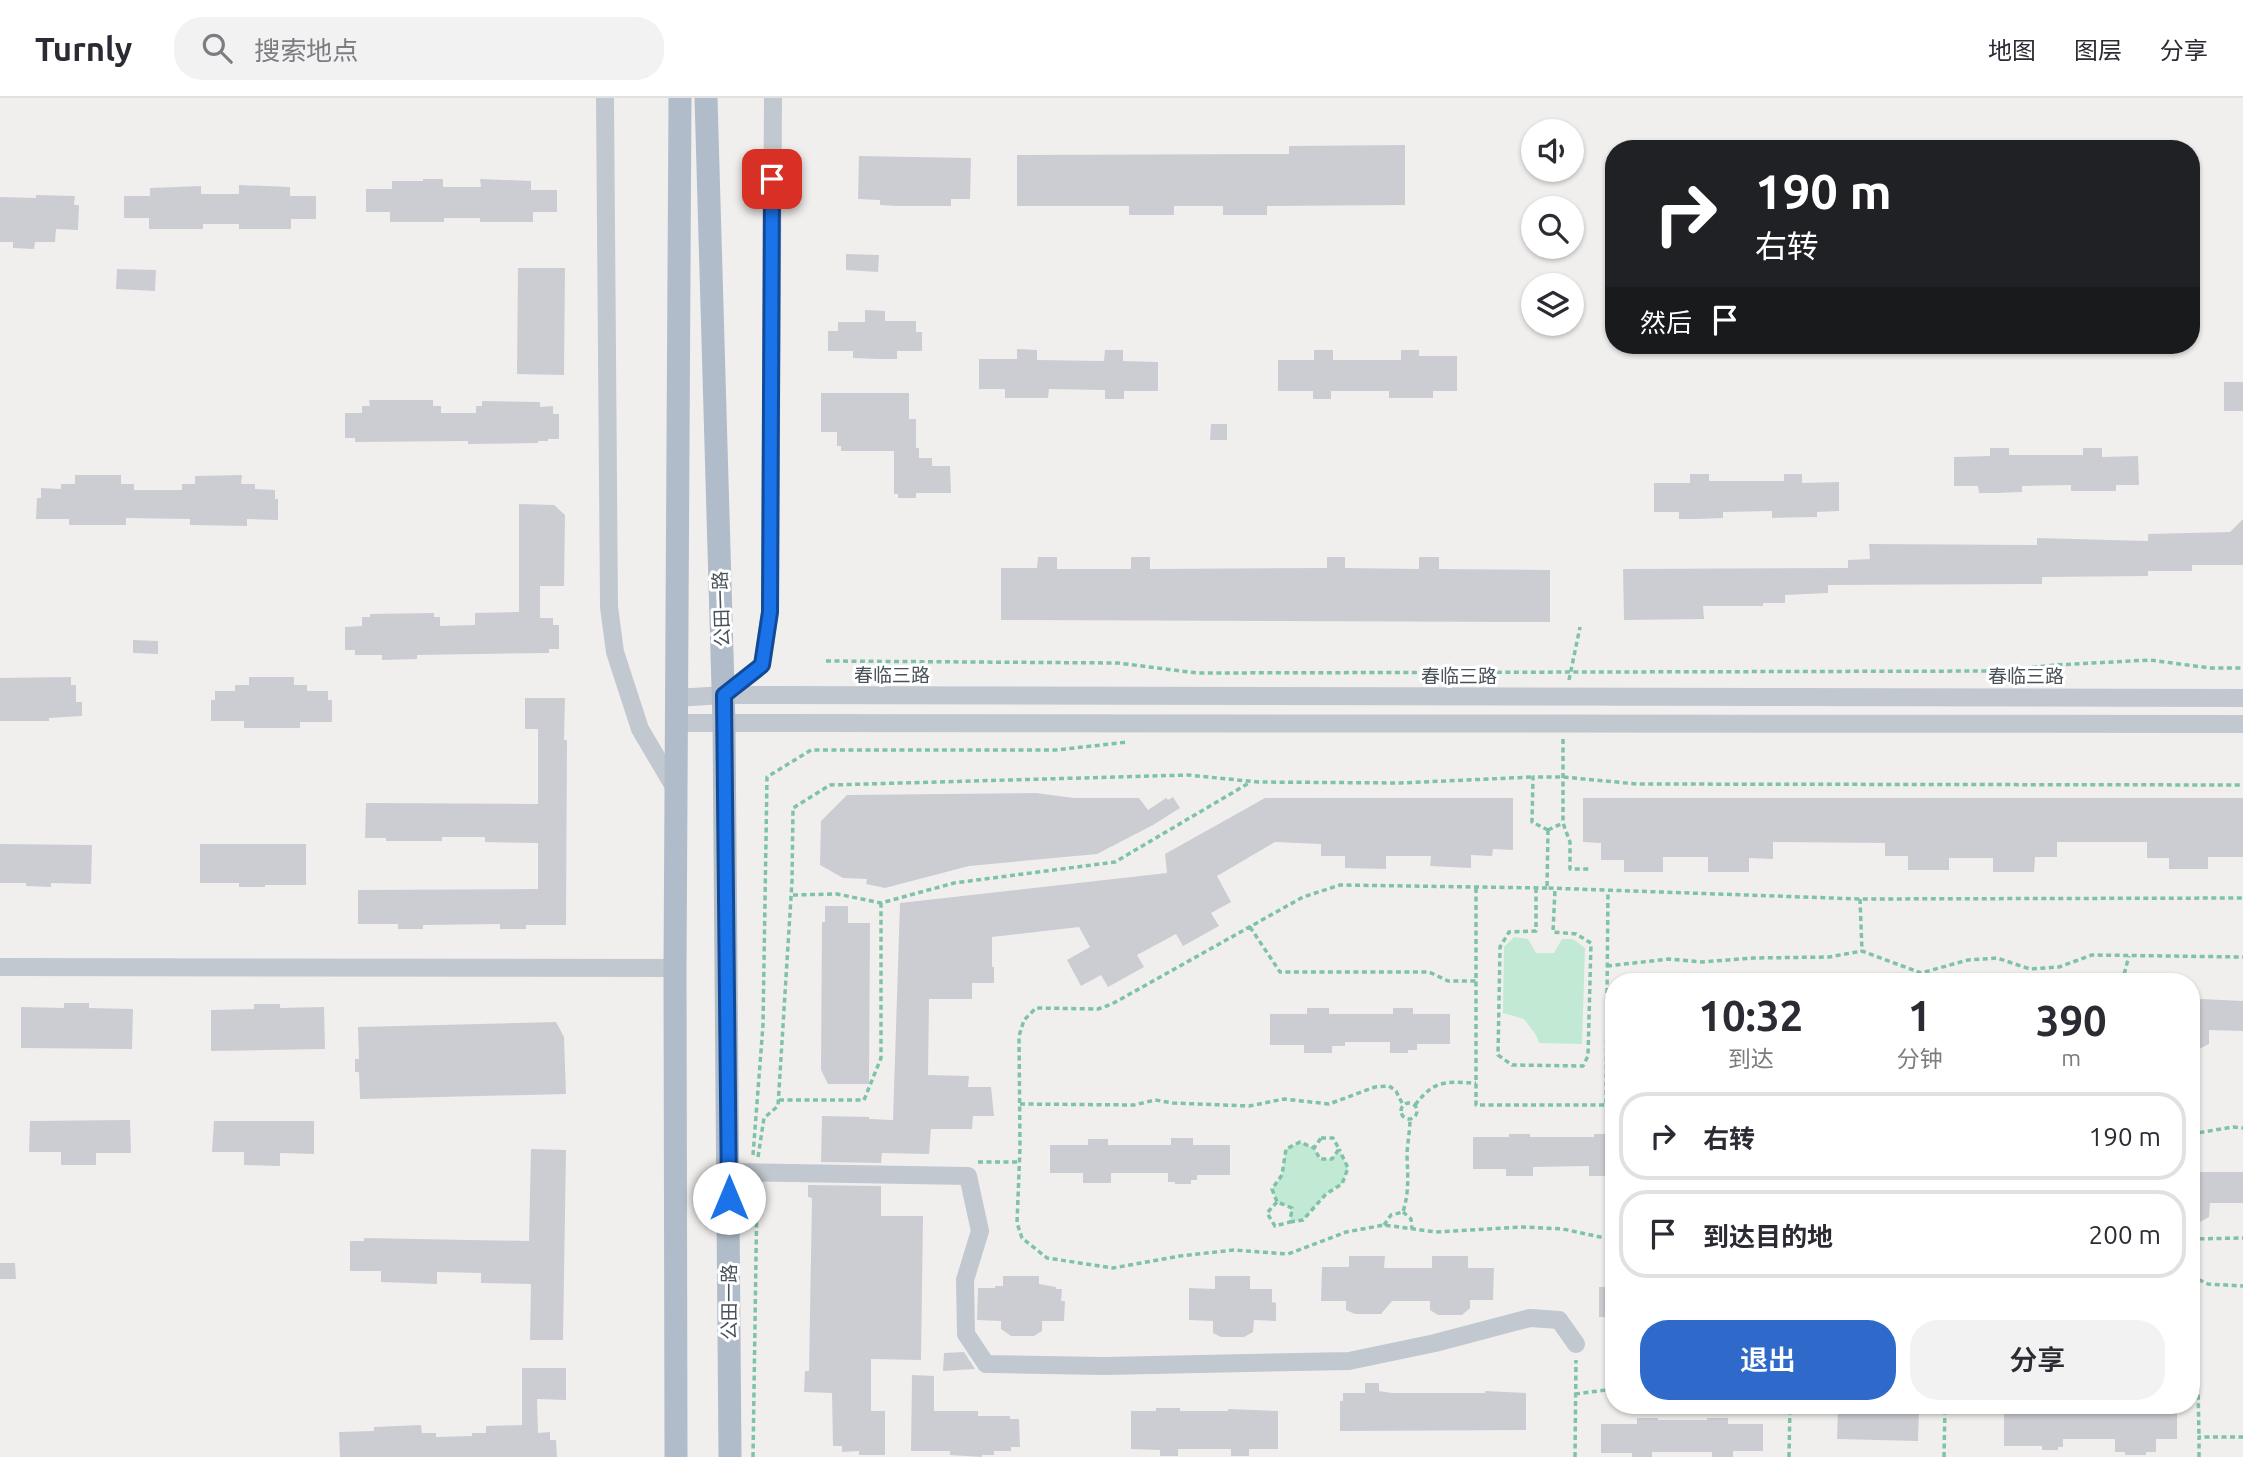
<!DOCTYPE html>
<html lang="zh">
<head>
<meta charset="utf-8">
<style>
  :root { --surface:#fff; --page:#f2f2f3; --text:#2b2b33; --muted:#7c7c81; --line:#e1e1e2; --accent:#2f6aca }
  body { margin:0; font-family:Ubuntu,"Noto Sans SC",sans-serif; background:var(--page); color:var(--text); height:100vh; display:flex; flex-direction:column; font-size:26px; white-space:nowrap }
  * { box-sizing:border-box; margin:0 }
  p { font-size:23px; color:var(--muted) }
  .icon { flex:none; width:38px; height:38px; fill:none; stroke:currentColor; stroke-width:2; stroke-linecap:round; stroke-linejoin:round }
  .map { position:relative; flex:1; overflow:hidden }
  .details { position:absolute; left:1605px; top:875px; width:595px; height:441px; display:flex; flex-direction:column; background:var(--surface); border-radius:28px; box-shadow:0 2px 5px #0004 }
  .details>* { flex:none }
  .guide { position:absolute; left:1605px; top:42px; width:595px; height:214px; border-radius:28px; box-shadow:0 2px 5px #0004; background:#202124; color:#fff; overflow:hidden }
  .fabs { position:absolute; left:1521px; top:21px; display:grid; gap:14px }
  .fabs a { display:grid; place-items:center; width:63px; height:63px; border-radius:50%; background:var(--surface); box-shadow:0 2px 5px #0004; font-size:35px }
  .pin { position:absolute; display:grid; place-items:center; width:60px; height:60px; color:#fff; margin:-30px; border-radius:14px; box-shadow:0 4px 10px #0006 }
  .me { position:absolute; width:77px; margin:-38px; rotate:0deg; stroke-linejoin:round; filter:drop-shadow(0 0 5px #0008) }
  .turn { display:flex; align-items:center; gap:24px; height:147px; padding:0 35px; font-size:32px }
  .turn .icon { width:91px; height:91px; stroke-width:2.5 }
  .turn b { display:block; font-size:49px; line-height:60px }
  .then { display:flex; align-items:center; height:66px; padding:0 35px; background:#0003; gap:14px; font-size:26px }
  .eta { display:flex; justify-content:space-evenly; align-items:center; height:119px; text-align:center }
  .eta b { font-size:42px; font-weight:600; line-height:49px }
  .primary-button { display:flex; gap:14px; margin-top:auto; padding:14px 35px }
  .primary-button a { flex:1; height:80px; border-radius:28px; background:var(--accent); color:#fff; font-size:28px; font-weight:600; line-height:80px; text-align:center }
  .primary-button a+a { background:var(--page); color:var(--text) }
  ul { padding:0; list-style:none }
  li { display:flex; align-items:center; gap:21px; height:88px; margin:0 14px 10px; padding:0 21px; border:4px solid var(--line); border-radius:28px }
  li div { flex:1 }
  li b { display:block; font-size:26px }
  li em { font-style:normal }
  header { display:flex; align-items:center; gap:42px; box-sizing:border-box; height:98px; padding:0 35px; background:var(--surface); border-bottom:2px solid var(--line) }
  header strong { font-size:33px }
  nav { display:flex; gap:38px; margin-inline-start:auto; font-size:24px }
  .search { width:490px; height:63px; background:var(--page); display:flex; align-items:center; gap:18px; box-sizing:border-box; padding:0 24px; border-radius:28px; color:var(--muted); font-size:26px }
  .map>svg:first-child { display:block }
</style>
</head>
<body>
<header>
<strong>Turnly</strong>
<div class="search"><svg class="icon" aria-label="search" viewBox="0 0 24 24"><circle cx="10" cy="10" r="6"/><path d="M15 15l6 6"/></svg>搜索地点</div>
<nav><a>地图</a><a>图层</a><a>分享</a></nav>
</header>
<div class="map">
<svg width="2243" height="1359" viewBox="0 0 2243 1359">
  <rect width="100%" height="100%" fill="#f1efee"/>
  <!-- green -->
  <path fill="#c2e9d3" d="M1514,839L1528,841L1536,855H1554L1562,841H1573L1585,850L1582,946L1539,945L1536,937L1524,921L1503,915L1504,849Z
    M1300,1044L1314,1050L1320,1061H1332L1339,1051L1348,1070L1342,1086L1326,1096L1303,1122L1290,1124L1291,1110L1277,1104L1272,1091L1282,1077L1286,1051Z"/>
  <!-- building -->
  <path fill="#cccdd2" d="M1405,47V107L1267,108V117H1223V108H1174V117H1129V108H1017V57L1289,56V48Z
    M859,58L971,60L970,101H951V108H897L880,107V102L858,101Z
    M423,81H443V89H481L480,81L531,83V92H557V114H533V124H480V120H444V124H390V114H366V91H392V83H423Z
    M239,87L290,89V98H316V121H291V131H239V126H203V131H149V120H124V98H150V90L201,88V96H239Z
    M36,97L75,98L74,107H79L78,132L56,131L55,144H35L34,151L13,150V144H0V99L36,100Z
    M846,156L879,157L878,174L846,172Z
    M518,170H565L564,277L517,276Z
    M117,171L156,172L155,193L116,191Z
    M865,212L885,213V223H916V234H922V253H897V261H879L853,260V253H828V233H838V224H865Z
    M1017,251L1037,252V262L1104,263L1105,252H1123V263L1158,264V293H1124V301H1105V292L1049,291L1048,300H1005V291H979V261H1017Z
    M1314,252H1333V262H1401V252H1419V258H1457V293H1433V300H1389V293H1331V301H1313V293H1278V262H1314Z
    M2224,284H2243V313H2224Z
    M821,295H909V321H916V350H919V360H932V368H950L951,395H916V400H898V396H894V353H841V348H837V334H821Z
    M369,302H433V308H441V315H476V308H482V303L540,304V309L553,308V316H559V341H548V343H538V345L468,346V343L355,344V340H345V315H362V308H370Z
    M1211,326H1227V342H1210Z
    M1990,350H2009V357H2083V350H2102V359L2138,358L2139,387H2116V393H2071V387L2022,388V394L1996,395H1979L1978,388H1954V359L1990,358Z
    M1690,376H1709V383H1784V376H1802V385L1839,384V413L1817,414V419L1772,420V413L1723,414V420L1697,421H1679V414H1654V385H1690Z
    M75,377H121V386H134V392H182V386H195V378L242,377L241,386H255V391L275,392V401H278V422L247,421V428L190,427V421L126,420V427H69V421H36L37,400H41V390L61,391V386H75Z
    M519,406L554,407L565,417L564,488H540V520H553V527H559V551H549V555L417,557V561L382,562V557H355V552H345V529L362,528V519H370V516L434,515V519H440V528L475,527V515L519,514Z
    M2243,421V467H2192V473H2148V478L2042,479V486L1828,487V495L1785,497V505H1763V508H1703L1704,521L1624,522L1623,471L1848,470V462L1870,461L1869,446L2037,447V440L2148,443V436L2230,434Z
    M1038,459H1057V471H1131V459H1150V471L1327,470V459H1345V470L1419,471V459H1439V471L1550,472V524L1001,522V470H1037Z
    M133,542L158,543V556L133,555Z
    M71,579V587H76V604H82V618L49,620V623H0V580Z
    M249,579H294V587H307V593H328V602H332V624H300V630H244V623H211V602H215V593H235V587H249Z
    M525,600H565L564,642H567L566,827H526V831H500V826L423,827V831H398V826H358V792L538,791V745L485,744V739H442V743H386V740H365L366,705L538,706V631H525Z
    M1036,695L1074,700H1139L1148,712L1166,700L1168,702L1173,699L1180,710L1153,727L1097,756L969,768L885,790L866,786L867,781L843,780L820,767L821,723L847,697Z
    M1265,700H1513V752L1493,751L1492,758L1471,757V770L1430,768L1431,758H1386V771L1345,770V758H1321V746L1275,744L1217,778L1231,804L1211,815L1219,828L1183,848L1176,836L1137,857L1144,869L1108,889L1101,877L1081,888L1067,862L1090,849L1079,829L992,839V869H994V885H972V901H929L928,977L969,978L968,989H991L994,1018H973L972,1031H931L929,1056L882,1055L881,1065L821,1064L822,1018L869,1019V1021L893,1022L900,805L1167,775L1165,756Z
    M1583,700H2243V759H2208V771H2169V760H2147V744H2057V759H2035L2034,774H1993V760H1949V772H1908V758H1885V745L1773,744V761L1749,760V774H1708V759H1663V774H1624V762H1601V745L1583,744Z
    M0,746L92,747L91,786L51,785V789L26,788V785H0Z
    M200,746H306V787H265V789H239V785H200Z
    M825,808H848V825H870L869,986H828L821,972L822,824H825Z
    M2201,901L2243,903V933L2209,932V946L2201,950H2191V918H2195L2196,905Z
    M64,905H89V910L133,911L132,951L21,950V909L64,910Z
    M254,906H280V910L324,909L325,951L211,953V912L254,911Z
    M1307,910H1329V916H1393V910H1413V916H1450V946H1417V952H1408V955H1390V944H1345V948H1332V955H1304V947H1270V916H1307Z
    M556,924L564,939L566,996L360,1001L359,974H355V961H359L358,929Z
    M130,1022L131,1055H96V1067H61V1054H29L30,1023Z
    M214,1023H314V1056L280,1055V1068L244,1067V1054H212Z
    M1509,1036H1530V1039H1594V1036H1614V1078H1589V1068L1533,1069V1078H1506V1071H1473V1039H1509Z
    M1171,1040H1193V1047H1230V1077H1197V1082H1191V1086H1175V1084H1168V1075H1111V1085H1083V1075H1050V1047H1088V1041H1108V1047H1171Z
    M531,1051L566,1052L563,1242H530L531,1186L481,1185V1175L437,1174V1186L381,1184V1173H350V1143H364V1140L529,1143Z
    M2198,1074H2243V1105H2210L2209,1119L2200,1124H2191V1093L2196,1094V1076Z
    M808,1087L881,1088V1118H923L921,1262L871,1261V1313H885V1357H859V1353L842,1354V1348H833L832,1295L804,1294L805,1273H809L812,1100L808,1099Z
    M1349,1158H1385L1384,1170H1432V1158H1468V1170H1494L1493,1202H1470V1210L1462,1217H1438L1430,1212V1203H1392L1381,1216H1355L1346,1212V1203H1321L1322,1169H1349Z
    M0,1165H15L16,1181H0Z
    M1003,1178H1039V1186L1056,1189V1191H1062L1061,1203H1065L1064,1223H1042V1233L1034,1238H1011L1001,1231V1223L977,1222L978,1190H995V1188H1003Z
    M1215,1178H1250V1191H1272V1204L1276,1205V1223L1254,1222L1253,1234L1244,1239H1221L1213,1235V1223L1189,1222V1190L1215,1191Z
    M1599,1189H1614V1219H1599Z
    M964,1254L975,1271L943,1273L944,1255Z
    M522,1270H566V1302L537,1301L538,1335L550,1334V1342H556L557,1359H340L339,1334L374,1333V1329L421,1327L422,1335H436V1339L472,1338V1335H486V1328L522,1327Z
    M912,1277L934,1278V1313H978V1318H1010V1321H1019L1020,1349H1011V1353H994V1357H982V1359L950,1357V1353H911Z
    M1365,1285H1379V1293L1392,1295H1485V1293L1526,1295V1332L1340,1333V1303H1343V1295H1365Z
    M1856,1307H1901V1312H1919L1918,1343L1837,1341L1838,1311L1856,1312Z
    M2117,1307L2177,1310V1341H2156V1354H2146V1357H2125V1354H2115V1341H2063V1349H2058V1352H2042V1348H2004V1313H2019V1310L2040,1308H2061V1312H2095V1310H2117Z
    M1156,1310H1180V1313H1228V1311L1278,1313V1351H1249V1358H1231V1351H1178V1358H1160V1352L1131,1351V1313H1156Z
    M1637,1320H1658V1322H1707V1320H1728V1326H1763V1353H1733V1359H1712V1354H1652V1359H1632V1355H1601V1326H1637Z"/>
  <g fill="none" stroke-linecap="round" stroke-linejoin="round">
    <!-- path -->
    <path stroke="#7ec3a5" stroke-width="3.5" stroke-dasharray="5 3.5" stroke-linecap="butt" d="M826,563L1118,565L1197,575L2001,573L2055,567L2150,562L2210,570H2243
      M1569,582L1580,529
      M1563,641V725L1570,744V771H1589
      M1548,732L1532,724L1533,679H1563L1637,686L2243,687
      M1548,732L1547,790L1860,801L2243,800
      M1548,732L1563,725
      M1476,790V1007H1606L1608,793
      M1536,790V833L1509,834L1500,849L1498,957L1512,967L1583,968L1588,958L1591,845L1576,836L1553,834L1555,791
      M1547,790L1340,787L1303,799L1112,906L1098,911L1036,910L1024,922L1019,938L1020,1049L1017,1125L1022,1140L1047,1160L1113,1170L1180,1158L1234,1152L1288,1156L1346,1134L1384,1127L1436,1134L1522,1129L1563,1131L1614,1142
      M793,797L837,796L881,805L954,785L1115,764L1249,685
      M1860,801L1862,853L1921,875L1968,862L1997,860L2030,871L2059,869L2092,857L2243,859
      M1250,829L1280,874H1429L1448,883H1476
      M1607,868L1669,861L1702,864L1753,860L1829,859L1862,853
      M2122,884L2129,858
      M779,1002H864L881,960V805
      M1401 1013a8 8 0 1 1 16 0a8 8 0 1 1-16 0Z
      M1020,1006L1134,1007L1155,1002L1173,1005L1249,1008L1284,1001L1329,1006L1375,989L1389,988L1396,993L1403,1007
      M1415,1007C1435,981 1445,984 1476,985
      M1606,1007H1614
      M2191,1036L2233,1029L2243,1030
      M1321,1040H1333L1339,1051L1332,1061H1320L1314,1050Z
      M753,1057L763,927L767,679L811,652H1056L1128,644
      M758,1059L764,1020L778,1008L792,783L793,710L830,687L1188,677L1258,684L1400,685L1533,679
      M978,1064H1019
      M1277,1104L1267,1115L1275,1128L1290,1124L1292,1110L1277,1104L1272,1091L1282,1077L1286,1051L1300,1044L1314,1050
      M1403,1114L1411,1121L1412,1131
      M1290,1124L1303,1122L1326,1096L1342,1086L1348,1070L1339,1051
      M1384,1127L1391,1117L1403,1114C1409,1094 1408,1080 1407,1059C1407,1046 1410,1034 1410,1021
      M2191,1141L2243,1140
      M2191,1178L2198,1286L2199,1339
      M2191,1178L2208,1186L2243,1188
      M1575,1296L1614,1291
      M753,1359L757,1092
      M1575,1359L1576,1262
      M1789,1359L1790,1307
      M1944,1359L1945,1307
      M2199,1359V1339H2243"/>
    <!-- minor -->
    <path stroke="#c1c8cf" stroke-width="18" d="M605,0L609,509L615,554L640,631L676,692
      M724,597L762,567L770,514L773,0
      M676,600L724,597L2243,600
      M676,625L2243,626
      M0,869L675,870
      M728,1074L968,1078L980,1133L965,1182L966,1236L986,1266L1104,1268L1349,1263L1435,1245L1530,1220L1559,1222L1576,1246"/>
    <!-- major -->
    <path stroke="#b1bcca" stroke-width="23" d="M706,0L724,625L730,1359
      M676,1359L675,870L680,0"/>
  </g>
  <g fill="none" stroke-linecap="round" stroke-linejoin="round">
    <!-- route casing -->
    <g stroke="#114b97" stroke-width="18">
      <path id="route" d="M729,1100L724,597L762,567L770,514L772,81"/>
    </g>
    <!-- route -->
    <use href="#route" stroke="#1a73e8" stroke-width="12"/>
  </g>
  <g text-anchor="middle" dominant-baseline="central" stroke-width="6" stroke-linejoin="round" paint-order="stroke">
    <!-- street labels -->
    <g font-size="19" fill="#495159" stroke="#fff">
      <text transform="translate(721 511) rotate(-92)">公田一路</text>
      <text x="892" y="577">春临三路</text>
      <text x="1459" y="578">春临三路</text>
      <text x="2026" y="578">春临三路</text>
      <text transform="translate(729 1204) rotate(-90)">公田一路</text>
    </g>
  </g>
</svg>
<div class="fabs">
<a><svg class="icon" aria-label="sound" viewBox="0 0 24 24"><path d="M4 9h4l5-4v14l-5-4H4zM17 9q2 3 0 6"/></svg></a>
<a><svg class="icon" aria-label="search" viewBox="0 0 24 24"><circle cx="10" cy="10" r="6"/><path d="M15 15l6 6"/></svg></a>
<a><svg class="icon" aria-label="layers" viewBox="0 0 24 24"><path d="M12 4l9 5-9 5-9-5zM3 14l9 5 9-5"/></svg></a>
</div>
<div class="pin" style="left:772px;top:81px;background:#d93025"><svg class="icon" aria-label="arrive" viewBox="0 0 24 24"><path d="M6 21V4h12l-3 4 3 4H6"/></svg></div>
<svg class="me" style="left:729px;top:1100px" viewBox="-20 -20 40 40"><circle r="19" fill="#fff"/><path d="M0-13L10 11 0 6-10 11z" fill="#1a73e8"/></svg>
<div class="guide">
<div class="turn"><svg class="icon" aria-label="right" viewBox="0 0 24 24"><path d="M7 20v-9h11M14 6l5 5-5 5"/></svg><div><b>190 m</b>右转</div></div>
<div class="then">然后<svg class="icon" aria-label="arrive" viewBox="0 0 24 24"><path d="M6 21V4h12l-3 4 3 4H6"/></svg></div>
</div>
<section class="details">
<div class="eta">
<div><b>10:32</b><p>到达</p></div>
<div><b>1</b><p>分钟</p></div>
<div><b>390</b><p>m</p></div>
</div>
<ul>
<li><svg class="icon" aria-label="right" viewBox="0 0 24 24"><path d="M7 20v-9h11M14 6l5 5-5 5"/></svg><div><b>右转</b></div><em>190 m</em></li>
<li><svg class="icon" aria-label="arrive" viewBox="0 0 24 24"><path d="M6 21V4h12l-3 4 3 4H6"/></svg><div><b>到达目的地</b></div><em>200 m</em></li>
</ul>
<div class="primary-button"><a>退出</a><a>分享</a></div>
</section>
</div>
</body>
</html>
